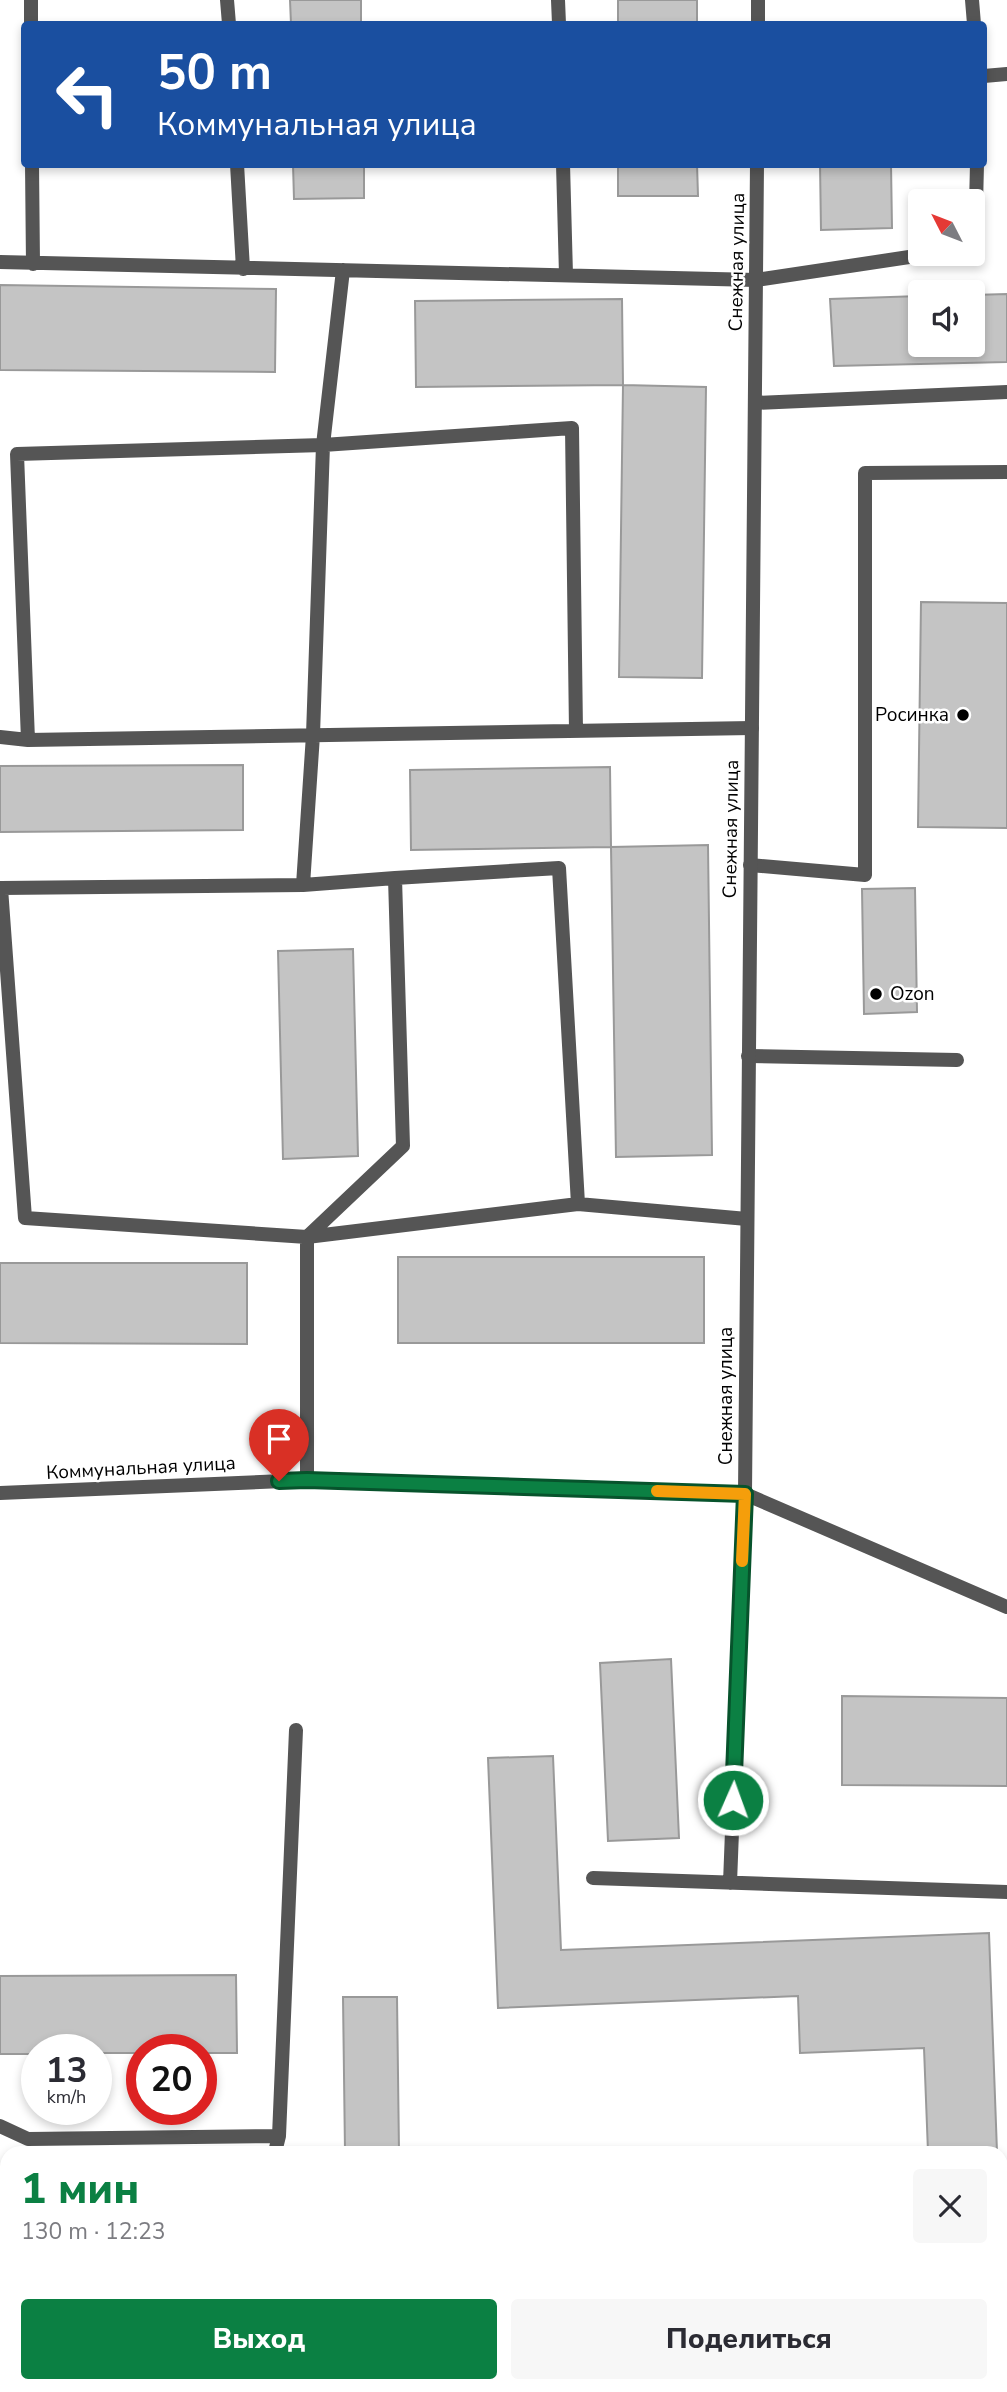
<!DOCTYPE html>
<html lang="ru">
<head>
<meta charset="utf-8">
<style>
  :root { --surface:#fff; --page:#f7f7f7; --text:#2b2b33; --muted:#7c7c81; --accent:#0b8043 }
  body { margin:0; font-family:"Nunito Sans",sans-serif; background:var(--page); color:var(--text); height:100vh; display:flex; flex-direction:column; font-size:26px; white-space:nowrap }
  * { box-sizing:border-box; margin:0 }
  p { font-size:23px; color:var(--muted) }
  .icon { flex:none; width:38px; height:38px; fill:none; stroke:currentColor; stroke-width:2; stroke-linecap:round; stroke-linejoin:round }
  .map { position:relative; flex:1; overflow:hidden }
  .panel { position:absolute; left:0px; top:2146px; width:1008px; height:247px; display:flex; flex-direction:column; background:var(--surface); border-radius:21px 21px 0 0; box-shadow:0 4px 10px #0003 }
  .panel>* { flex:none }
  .banner { position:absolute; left:21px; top:21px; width:966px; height:147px; border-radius:7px; box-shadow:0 4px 10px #0003; background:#1a4fa0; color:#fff; overflow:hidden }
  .needle { width:46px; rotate:312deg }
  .controls { position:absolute; left:908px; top:189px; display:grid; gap:14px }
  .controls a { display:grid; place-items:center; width:77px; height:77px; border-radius:7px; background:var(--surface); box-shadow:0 4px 10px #0003; font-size:35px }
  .speed { position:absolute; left:21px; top:2034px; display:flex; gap:14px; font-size:35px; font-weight:700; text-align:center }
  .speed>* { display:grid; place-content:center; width:91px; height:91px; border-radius:50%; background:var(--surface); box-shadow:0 4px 10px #0003; line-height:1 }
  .speed small { font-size:18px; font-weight:400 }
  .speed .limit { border:10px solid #d22; background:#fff; color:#111 }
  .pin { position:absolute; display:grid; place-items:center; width:60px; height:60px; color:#fff; margin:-72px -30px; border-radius:50% 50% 50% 0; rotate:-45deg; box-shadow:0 0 7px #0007 }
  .pin .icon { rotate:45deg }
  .me { position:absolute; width:77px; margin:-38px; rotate:2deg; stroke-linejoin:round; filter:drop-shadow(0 0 5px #0008) }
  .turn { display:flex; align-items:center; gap:24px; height:147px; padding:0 21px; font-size:32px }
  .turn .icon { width:91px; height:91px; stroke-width:2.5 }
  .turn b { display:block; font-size:49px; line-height:60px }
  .round { display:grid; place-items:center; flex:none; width:74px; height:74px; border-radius:7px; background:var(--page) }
  .headline { display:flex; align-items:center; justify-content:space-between; height:119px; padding:0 21px }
  h1 { font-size:42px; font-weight:800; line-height:52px; color:var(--accent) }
  .cta { display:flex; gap:14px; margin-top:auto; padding:14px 21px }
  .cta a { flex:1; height:80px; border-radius:7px; background:var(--accent); color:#fff; font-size:28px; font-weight:800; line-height:80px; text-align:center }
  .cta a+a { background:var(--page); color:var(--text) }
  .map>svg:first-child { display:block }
</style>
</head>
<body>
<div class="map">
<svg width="1007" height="2392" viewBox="0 0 1007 2392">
  <rect width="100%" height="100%" fill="#fff"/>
  <!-- building -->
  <path fill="#c4c4c4" stroke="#999" stroke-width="2" d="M290,0H361V24H291Z
    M618,0H697V24H618Z
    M293,164H364V198L294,199Z
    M618,164H697L698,196H618Z
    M820,164H891L892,228L821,230Z
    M0,285L276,289L275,372L0,370Z
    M1007,294V362L834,366L830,299L920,296V345H973V295Z
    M622,299L623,385L416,387L415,301Z
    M623,385L706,387L702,678L619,677Z
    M921,602L1007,603V828L918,827Z
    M243,765V830L0,832V766Z
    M610,767L611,847L411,850L410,770Z
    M708,845L712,1155L616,1157L611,847Z
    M915,888L917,1012L864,1014L862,889Z
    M353,949L358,1156L283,1159L278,951Z
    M398,1257H704V1343H398Z
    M0,1263H247V1344L0,1343Z
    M671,1659L679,1838L608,1841L600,1663Z
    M842,1696L1007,1698V1786L842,1785Z
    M553,1756L561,1950L989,1933L997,2152H928L924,2048L800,2053L798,1996L498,2008L488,1758Z
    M236,1975L237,2053H201V2049H142V2053H96V2049H37V2054H0V1976Z
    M343,1997H397L399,2152H345Z
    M1001,2245L1007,2392H938V2385H1001Z"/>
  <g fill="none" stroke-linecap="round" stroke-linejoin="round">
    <!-- lane -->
    <path stroke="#555" stroke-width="14" d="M31,0V24
      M227,0L229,24
      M558,0L559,24
      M972,0L974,24
      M984,76L1007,74
      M32,164L33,264
      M237,164L243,269
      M563,164L566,275
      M973,247H975L977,164
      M0,262L756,280L929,254
      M755,403L1007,392
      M0,737L28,740L752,728
      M28,740L17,454L323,445L572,428L576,731
      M750,865L865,875V473L1007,472
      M395,878L559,868L578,1204
      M303,885L1,888L25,1218L307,1237L578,1204L747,1219
      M748,1056L957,1060
      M307,1480V1237L403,1146L395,878L303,885L313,735L323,445L343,270
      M593,1878L1007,1892
      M730,1883L745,1494L1007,1607
      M0,2126L28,2139L279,2136
      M275,2152L279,2136L296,1730"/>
    <!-- street -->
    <path stroke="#555" stroke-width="14" d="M758,24V0
      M0,1493L307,1480L745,1494L757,164"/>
  </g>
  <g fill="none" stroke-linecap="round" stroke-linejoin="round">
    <!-- route casing -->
    <g stroke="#07532c" stroke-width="18">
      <path id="route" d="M279,1481L307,1480L745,1494L733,1800"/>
    </g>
    <!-- route -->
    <use href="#route" stroke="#0b8043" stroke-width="12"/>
    <!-- slow -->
    <path stroke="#f59e0b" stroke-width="12" d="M657,1491L745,1494L742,1561"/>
  </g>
  <!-- markers -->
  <g fill="#000" stroke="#fff" stroke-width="2.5">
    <circle cx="963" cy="715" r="7"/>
    <circle cx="876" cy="994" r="7"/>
  </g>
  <g text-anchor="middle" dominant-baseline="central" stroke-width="5" stroke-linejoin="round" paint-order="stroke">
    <!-- street labels -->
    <g font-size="19" fill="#000" stroke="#fff">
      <text transform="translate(737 262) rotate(-89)">Снежная улица</text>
      <text transform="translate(731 829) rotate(-89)">Снежная улица</text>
      <text transform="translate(726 1396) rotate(-90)">Снежная улица</text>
      <text transform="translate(141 1468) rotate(-3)">Коммунальная улица</text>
    </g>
    <!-- poi labels -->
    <g font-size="19" fill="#000" stroke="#fff" text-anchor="end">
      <text x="949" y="715">Росинка</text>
      <text x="890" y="994" text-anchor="start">Ozon</text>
    </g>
  </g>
</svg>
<div class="controls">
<a><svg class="needle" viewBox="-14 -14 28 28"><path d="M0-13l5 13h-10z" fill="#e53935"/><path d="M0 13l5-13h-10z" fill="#7c7c81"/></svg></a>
<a><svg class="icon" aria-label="sound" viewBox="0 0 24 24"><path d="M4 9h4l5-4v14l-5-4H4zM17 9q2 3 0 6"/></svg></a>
</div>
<div class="speed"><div>13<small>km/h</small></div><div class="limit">20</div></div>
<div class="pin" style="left:279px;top:1481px;background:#d93025"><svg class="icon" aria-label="arrive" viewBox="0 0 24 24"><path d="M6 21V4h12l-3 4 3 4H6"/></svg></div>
<svg class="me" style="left:733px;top:1800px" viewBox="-20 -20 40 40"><circle r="17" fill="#0b8043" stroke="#fff" stroke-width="3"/><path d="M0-11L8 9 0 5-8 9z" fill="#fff"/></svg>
<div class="banner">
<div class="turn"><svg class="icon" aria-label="left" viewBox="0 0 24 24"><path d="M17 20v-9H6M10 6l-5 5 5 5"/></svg><div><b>50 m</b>Коммунальная улица</div></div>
</div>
<section class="panel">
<div class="headline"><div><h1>1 мин</h1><p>130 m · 12:23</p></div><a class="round"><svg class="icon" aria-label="close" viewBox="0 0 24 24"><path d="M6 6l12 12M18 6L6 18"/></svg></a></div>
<div class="cta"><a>Выход</a><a>Поделиться</a></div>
</section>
</div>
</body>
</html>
